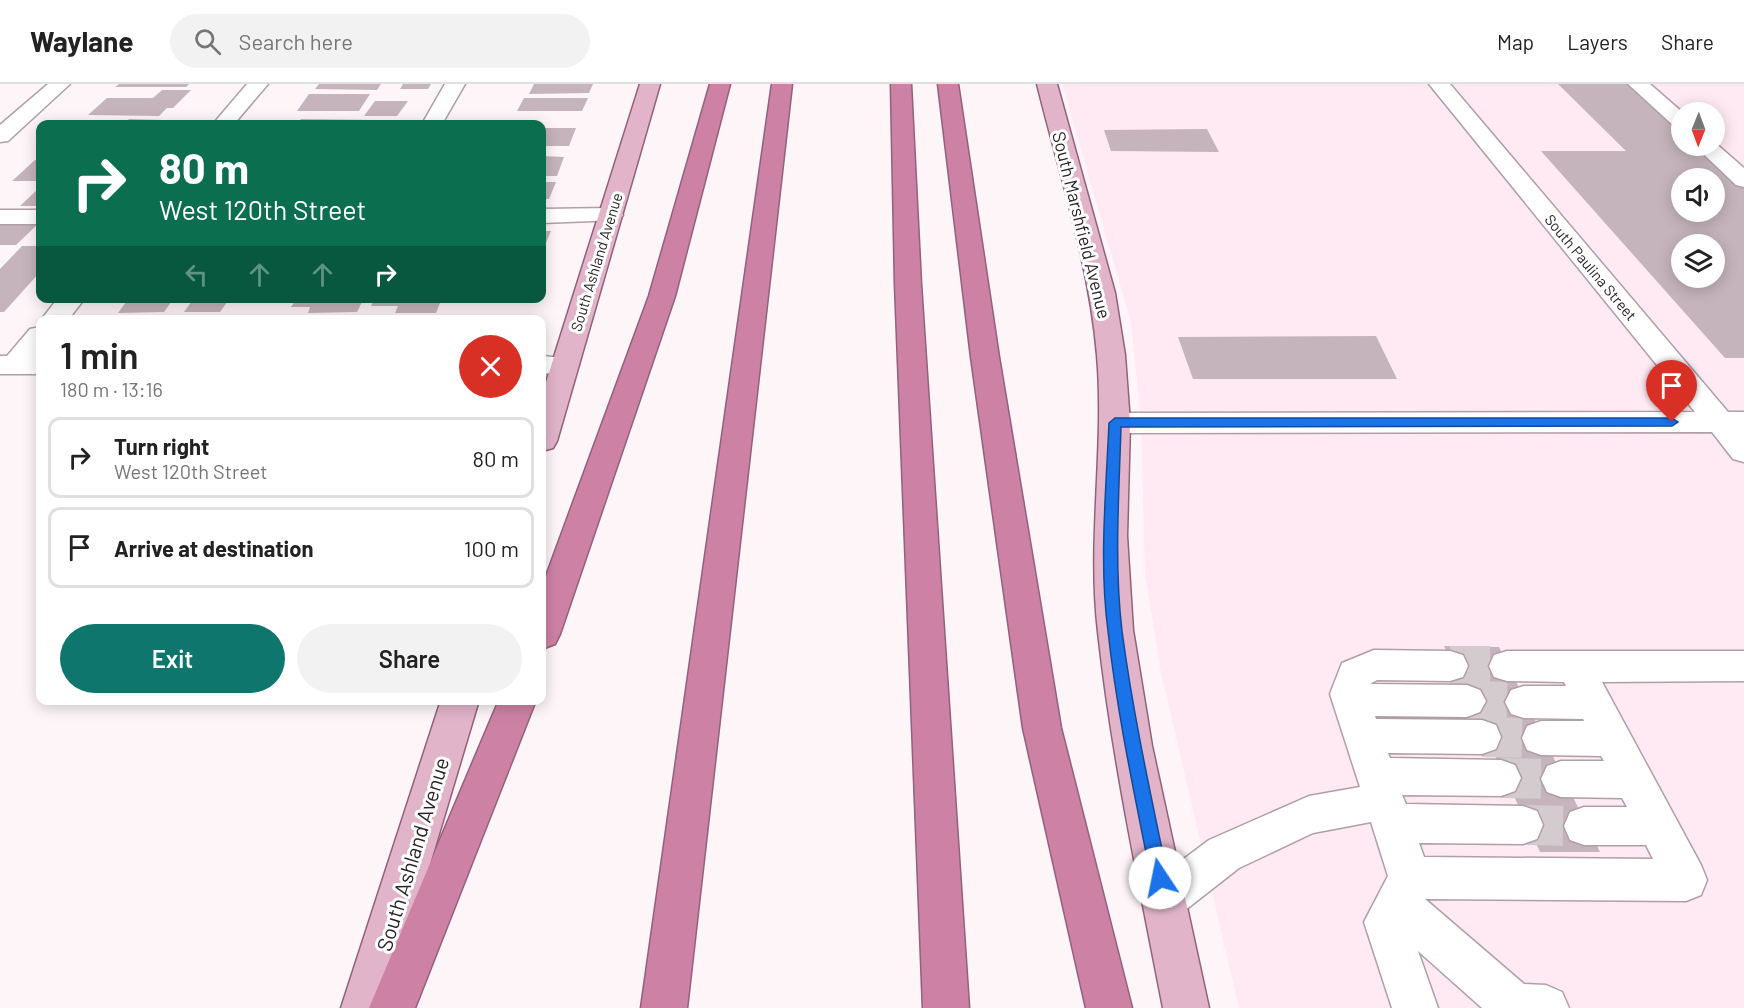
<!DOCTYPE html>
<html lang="en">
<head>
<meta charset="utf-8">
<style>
  :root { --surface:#fff; --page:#f2f2f2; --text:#222; --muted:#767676; --line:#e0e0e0; --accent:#0f766e }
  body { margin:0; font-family:Barlow,sans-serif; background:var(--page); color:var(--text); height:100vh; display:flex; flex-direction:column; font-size:22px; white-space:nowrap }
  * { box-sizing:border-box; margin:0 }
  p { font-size:20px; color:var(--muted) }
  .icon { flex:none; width:33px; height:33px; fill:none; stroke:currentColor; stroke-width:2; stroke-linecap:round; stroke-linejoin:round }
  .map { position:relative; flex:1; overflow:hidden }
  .side { position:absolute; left:36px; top:231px; width:510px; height:390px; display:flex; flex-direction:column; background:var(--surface); border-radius:12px; box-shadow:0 3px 15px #0003 }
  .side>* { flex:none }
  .guide { position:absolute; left:36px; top:36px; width:510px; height:183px; border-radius:12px; box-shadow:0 3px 15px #0003; background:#0b6e4f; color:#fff; overflow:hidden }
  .needle { width:39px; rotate:181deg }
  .tools { position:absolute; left:1671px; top:18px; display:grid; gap:12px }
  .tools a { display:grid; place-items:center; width:54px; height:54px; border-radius:50%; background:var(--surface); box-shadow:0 3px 15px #0003; font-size:30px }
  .pin { position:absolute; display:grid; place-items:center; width:51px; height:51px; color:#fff; margin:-62px -26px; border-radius:50% 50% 50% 0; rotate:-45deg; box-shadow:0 0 6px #0007 }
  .pin .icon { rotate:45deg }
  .me { position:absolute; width:66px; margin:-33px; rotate:349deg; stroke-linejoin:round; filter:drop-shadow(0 0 4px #0008) }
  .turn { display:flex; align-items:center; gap:21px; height:126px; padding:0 24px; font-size:27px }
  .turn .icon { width:78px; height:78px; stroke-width:2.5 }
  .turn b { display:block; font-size:42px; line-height:51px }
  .lanes { display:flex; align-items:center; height:57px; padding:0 24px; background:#0003; justify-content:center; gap:30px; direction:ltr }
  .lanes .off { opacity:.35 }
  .round { display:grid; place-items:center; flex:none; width:63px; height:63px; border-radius:32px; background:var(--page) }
  .overview { display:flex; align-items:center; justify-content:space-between; height:102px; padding:0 24px }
  h1 { font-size:36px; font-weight:600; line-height:45px }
  .action { display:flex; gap:12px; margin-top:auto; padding:12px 24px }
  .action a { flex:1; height:69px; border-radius:36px; background:var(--accent); color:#fff; font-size:24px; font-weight:600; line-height:69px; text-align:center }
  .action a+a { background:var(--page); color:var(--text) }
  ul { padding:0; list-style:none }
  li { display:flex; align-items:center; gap:18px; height:81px; margin:0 12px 9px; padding:0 12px; border:3px solid var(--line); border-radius:12px }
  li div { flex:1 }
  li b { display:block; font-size:22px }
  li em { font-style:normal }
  header { display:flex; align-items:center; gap:36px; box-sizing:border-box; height:84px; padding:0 30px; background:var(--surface); border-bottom:2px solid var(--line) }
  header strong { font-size:28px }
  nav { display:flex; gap:33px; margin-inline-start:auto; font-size:21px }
  .search { width:420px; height:54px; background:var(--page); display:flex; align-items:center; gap:15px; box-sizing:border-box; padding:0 21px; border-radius:33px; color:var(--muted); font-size:22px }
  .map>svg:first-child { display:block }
</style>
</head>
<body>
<header>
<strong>Waylane</strong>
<div class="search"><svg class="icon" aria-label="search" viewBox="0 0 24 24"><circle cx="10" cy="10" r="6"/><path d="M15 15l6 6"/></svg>Search here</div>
<nav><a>Map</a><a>Layers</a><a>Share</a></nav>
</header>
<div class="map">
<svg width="1744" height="924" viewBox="0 0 1744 924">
  <rect width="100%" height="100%" fill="#fdf5f8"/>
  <!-- built -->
  <path fill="#ffe9f2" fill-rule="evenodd" d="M1062,0H1744V924H1239L1161,588L1145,489L1141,334L1131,238ZM1682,28H1714V62H1682ZM1682,94H1714V128H1682ZM1682,160H1714V194H1682Z"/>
  <!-- building -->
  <path fill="#c5b4bb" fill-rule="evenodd" d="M119,0H189L186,3H115Z
    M319,0H381L377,6L315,5Z
    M403,0H431L428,5H400Z
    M534,0H593L589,9L529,10Z
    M1558,0H1629L1682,47V62H1698L1744,104V274H1725L1541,67H1626ZM1682,94H1714V128H1682ZM1682,160H1714V194H1682Z
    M162,6H191L173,24H167L159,32L88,31L107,14H153Z
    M309,10H370L359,27H297Z
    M524,14H588L582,27H517Z
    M375,17H408L397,32H364Z
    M129,35L163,36L158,40H124Z
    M301,35L376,36L372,40H297Z
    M82,36H108L103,40H77Z
    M542,44H576L569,62H542Z
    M1207,45L1219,68L1111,67L1104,46Z
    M542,72L564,73L557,92H542Z
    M35,76H40V97H12Z
    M542,98H556L549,115H542Z
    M39,104L40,122H20Z
    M39,139L16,161H0V140Z
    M542,147H551L542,168Z
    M22,162H40V188L4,228H0V185Z
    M129,214H174L164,228L118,229Z
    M194,214H230L220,228H184Z
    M297,214H364L357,228L308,229L310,223H291Z
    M375,214H442L436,229H395L398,222H371Z
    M480,214H525L523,219H478Z
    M1376,252L1397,295H1193L1178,253Z
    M1444,562L1499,563L1600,768H1540Z"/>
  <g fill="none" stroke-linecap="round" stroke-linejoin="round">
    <!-- minor-tunnel -->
    <path stroke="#d3cbce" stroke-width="40" stroke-dasharray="40 20" stroke-linecap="butt" d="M1450,582H1507
      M1467,617L1524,618
      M1482,653L1541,654
      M1501,694L1561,695
      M1523,741L1584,742"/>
    <!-- minor casing -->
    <g stroke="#b09fa6" stroke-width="3">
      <path id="minor" d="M48,0H70L8,57L0,58V41Z
        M247,0H268L234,40H213Z
        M445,0H465L442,40H422Z
        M1429,0H1450L1728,328H1744V378L1733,375L1712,348L1115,349L1105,346L1100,339L1105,332L1115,329L1695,328Z
        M1628,0H1650L1682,28V45L1675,43Z
        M1714,58L1744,84V103L1736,101L1695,62H1714Z
        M611,124L619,126L623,131L619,136L542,139V125Z
        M0,126H40V140H0Z
        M58,214H85L68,236H41Z
        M40,243V268L37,272H40V290H0V272H7L30,245Z
        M542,272L575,275L579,281L575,287L542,290Z
        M1374,566L1450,567L1463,571L1468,582L1463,593L1450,597L1377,596L1370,600L1467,601L1480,606L1486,617L1480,628L1467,633L1375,632L1376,635L1482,636L1496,641L1501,653L1496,665L1482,670L1388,669L1390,674L1501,676L1515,681L1521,694L1515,707L1501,712L1402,711L1406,720L1523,722L1537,727L1543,741L1537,755L1523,760L1419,759L1424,773L1653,775L1646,761H1584L1570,756L1564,742L1570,728L1584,723H1627L1622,714L1561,713L1547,708L1541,695L1547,682L1561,677H1604L1601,672L1541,671L1527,666L1522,654L1527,642L1541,637H1584L1583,635L1524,634L1511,630L1505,618L1511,606L1524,602H1566L1564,598L1507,597L1494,593L1489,582L1494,571L1507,567H1744V597L1602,598L1701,781L1707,796L1701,811L1686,817L1425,815L1524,900L1546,901L1562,908L1569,924H1482L1418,867L1438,924H1392L1364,838L1388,792L1371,738L1313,749L1239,784L1179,831L1164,838L1149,831L1142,816L1149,801L1209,756L1309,712L1360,703L1330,610L1342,579Z"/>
    </g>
    <!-- major casing -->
    <g stroke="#946179" stroke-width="3">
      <path id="major" d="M640,0H660L557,357L553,364L542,367V311Z
        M1037,0H1057L1115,209L1125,271L1130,339L1127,452L1133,546L1152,662L1209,924H1163C1139,799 1112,675 1098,548C1087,456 1105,363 1097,271C1089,179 1059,89 1037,0Z
        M441,616H479L387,924H341Z"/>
    </g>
    <!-- highway casing -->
    <g stroke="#946179" stroke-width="3">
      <path id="highway" d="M710,0H730L675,212L560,550L555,560L542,565V503L649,212Z
        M772,0H792L687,924H641Z
        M891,0H911L921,200L969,924H923L895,200Z
        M938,0H958L999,273L1061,644L1132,924H1086L1023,644L971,273Z
        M499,616H536L415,924H369Z"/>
    </g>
    <!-- minor -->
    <use href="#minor" fill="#fff" fill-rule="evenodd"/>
    <!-- major -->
    <use href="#major" fill="#e1b4c9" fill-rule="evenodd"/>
    <!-- highway -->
    <use href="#highway" fill="#cd82a5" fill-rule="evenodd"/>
  </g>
  <!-- route -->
  <path fill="#1a73e8" stroke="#114b97" stroke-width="1.5" d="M1115,334H1672L1678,338L1672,342L1121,343C1119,410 1114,480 1122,547C1133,630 1151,712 1168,794L1166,800L1160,802L1153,800L1151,794C1135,712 1117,630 1108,547C1099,479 1106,408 1109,339Z"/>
  <g text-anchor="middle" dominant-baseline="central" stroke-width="6" stroke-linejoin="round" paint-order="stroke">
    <!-- far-street labels -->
    <g font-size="15" fill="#2a2326" stroke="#fff">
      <text transform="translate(596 178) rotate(-73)">South Ashland Avenue</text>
      <text transform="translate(1591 183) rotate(50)">South Paulina Street</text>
    </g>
    <!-- street labels -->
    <g font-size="18" fill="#2a2326" stroke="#fff">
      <text transform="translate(1082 141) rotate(76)">South Marshfield Avenue</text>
    </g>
    <!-- near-street labels -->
    <g font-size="21" fill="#2a2326" stroke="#fff">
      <text transform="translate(412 770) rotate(-73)">South Ashland Avenue</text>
    </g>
  </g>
</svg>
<div class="tools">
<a><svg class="needle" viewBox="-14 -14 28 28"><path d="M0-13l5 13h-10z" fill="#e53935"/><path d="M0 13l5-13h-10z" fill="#767676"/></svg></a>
<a><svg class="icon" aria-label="sound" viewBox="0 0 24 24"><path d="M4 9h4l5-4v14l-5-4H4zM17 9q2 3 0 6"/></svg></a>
<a><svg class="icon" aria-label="layers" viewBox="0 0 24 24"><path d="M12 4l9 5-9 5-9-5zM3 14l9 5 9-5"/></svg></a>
</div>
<div class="pin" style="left:1672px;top:338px;background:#d93025"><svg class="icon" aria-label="arrive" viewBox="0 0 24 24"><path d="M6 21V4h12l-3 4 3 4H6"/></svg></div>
<svg class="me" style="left:1160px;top:794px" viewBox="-20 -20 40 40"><circle r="19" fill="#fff"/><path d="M0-13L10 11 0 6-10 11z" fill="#1a73e8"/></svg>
<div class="guide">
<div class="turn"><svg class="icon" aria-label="right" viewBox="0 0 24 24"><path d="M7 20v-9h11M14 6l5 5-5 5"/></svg><div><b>80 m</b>West 120th Street</div></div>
<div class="lanes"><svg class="icon off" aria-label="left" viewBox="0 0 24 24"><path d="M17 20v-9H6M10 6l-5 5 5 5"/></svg><svg class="icon off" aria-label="ahead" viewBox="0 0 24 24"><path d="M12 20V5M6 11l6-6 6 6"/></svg><svg class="icon off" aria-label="ahead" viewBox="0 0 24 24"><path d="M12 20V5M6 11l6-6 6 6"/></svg><svg class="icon" aria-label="right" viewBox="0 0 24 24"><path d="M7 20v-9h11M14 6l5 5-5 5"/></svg></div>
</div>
<section class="side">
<div class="overview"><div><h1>1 min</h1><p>180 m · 13:16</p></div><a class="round" style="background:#d93025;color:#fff"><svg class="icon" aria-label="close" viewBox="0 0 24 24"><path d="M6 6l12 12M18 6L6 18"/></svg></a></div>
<ul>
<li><svg class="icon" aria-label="right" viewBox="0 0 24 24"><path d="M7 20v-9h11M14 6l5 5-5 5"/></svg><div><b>Turn right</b><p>West 120th Street</p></div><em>80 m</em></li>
<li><svg class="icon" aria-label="arrive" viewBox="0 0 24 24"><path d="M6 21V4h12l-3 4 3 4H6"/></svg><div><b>Arrive at destination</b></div><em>100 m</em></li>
</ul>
<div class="action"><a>Exit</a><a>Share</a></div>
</section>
</div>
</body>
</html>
